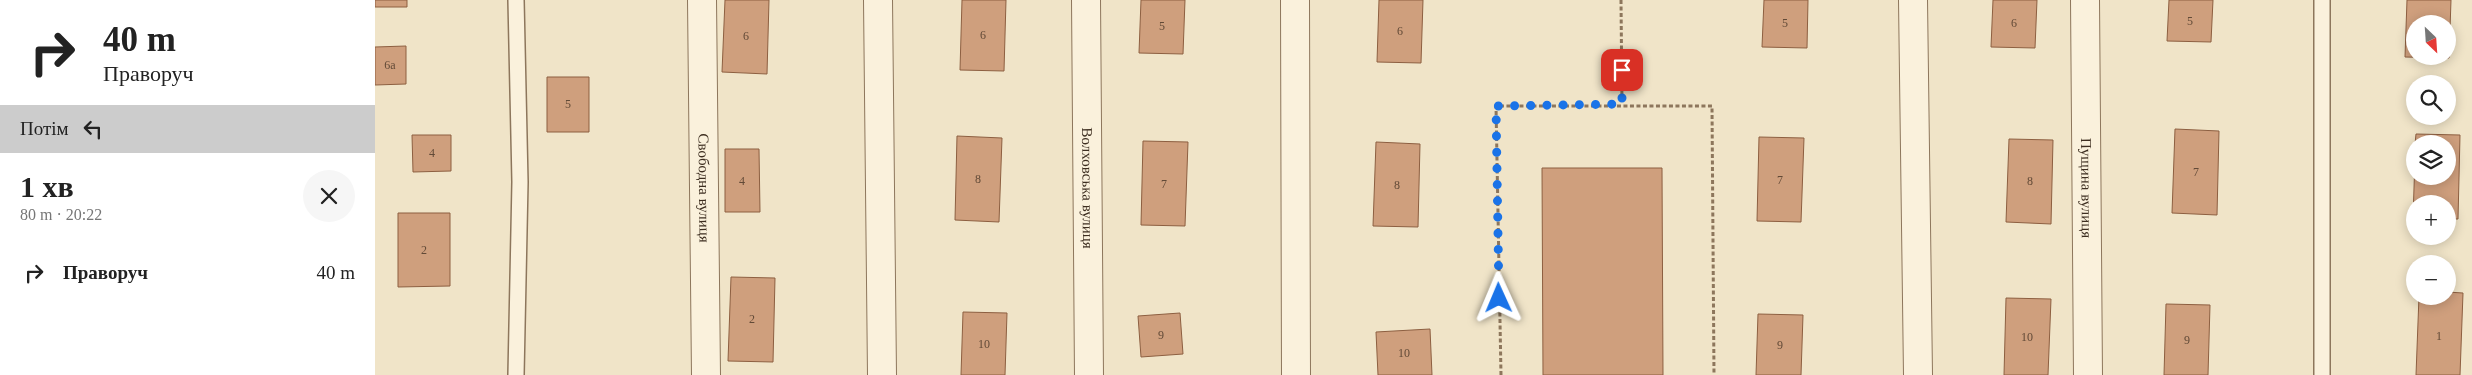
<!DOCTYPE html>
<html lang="uk">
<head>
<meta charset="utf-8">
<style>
  :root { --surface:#fff; --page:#f6f6f6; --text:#222; --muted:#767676 }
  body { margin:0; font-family:Georgia,serif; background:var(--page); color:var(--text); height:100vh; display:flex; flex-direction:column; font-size:19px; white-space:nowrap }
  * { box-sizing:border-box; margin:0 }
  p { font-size:16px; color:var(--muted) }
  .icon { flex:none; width:28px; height:28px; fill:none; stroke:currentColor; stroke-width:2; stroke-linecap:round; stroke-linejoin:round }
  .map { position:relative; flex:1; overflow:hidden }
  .side { display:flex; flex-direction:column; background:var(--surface); width:375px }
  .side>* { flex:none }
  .hud { background:#fff; color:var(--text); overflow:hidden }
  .needle { width:32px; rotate:155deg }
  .buttons { position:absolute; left:2031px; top:15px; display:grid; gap:10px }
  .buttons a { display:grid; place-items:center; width:50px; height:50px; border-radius:50%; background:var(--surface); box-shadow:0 2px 12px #0003; font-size:25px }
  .pin { position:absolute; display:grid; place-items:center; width:42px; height:42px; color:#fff; margin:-21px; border-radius:10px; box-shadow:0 2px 8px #0006 }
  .me { position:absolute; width:55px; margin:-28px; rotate:359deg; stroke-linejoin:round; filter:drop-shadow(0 0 4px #0008) }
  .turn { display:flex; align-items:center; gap:18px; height:105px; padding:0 20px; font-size:22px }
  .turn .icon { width:65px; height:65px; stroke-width:2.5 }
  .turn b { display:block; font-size:35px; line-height:42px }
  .then { display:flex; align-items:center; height:48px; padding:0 20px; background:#0003; gap:10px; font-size:19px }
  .round { display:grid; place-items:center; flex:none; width:52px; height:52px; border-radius:26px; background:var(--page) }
  .headline { display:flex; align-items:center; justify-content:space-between; height:85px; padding:0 20px }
  h1 { font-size:30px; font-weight:700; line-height:38px }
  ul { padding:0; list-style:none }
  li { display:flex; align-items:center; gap:15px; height:70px; padding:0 20px }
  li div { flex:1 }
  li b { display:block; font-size:19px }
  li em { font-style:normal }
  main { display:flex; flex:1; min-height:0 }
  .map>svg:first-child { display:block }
</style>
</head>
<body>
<main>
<section class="side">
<div class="hud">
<div class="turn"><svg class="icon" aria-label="right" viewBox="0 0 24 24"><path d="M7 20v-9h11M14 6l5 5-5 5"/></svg><div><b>40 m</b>Праворуч</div></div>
<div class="then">Потім<svg class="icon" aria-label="left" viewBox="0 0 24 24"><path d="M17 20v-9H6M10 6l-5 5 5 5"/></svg></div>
</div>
<div class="headline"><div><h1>1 хв</h1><p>80 m · 20:22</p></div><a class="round"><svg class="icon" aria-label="close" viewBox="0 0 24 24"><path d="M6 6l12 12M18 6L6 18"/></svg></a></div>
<ul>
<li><svg class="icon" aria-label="right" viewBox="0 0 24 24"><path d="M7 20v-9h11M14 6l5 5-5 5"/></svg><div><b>Праворуч</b></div><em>40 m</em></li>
</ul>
</section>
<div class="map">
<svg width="2097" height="375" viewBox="0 0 2097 375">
  <rect width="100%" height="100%" fill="#f0e4c8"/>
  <!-- building -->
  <path fill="#cf9f7d" stroke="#8d5f41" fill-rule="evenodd" d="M0,0H32V7H0Z
    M350,0H394L392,74L347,72Z
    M587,0H631L629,71L585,70Z
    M766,0H810L808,54L764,53Z
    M1004,0H1048L1046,63L1002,62Z
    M1389,0H1433L1432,48L1387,47Z
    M1618,0H1662L1660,48L1616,47Z
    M1794,0H1838L1836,42L1792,41Z
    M2032,0H2076L2074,58L2030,57ZM2040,24H2072V56H2040Z
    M31,46V84L0,85V47Z
    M172,77H214V132H172Z
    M1800,129L1844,131L1842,215L1797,213Z
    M2041,134L2085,135L2083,219H2072V204H2040V218H2038L2040,158V176H2072V144H2040Z
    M37,135H76V171L38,172Z
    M582,136L627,138L624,222L580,220Z
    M1384,137L1429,138L1426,222L1382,221Z
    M1634,139L1678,140L1676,224L1631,222Z
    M768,141L813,142L810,226L766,225Z
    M1001,142L1045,144L1043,227L998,226Z
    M350,149H384L385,212H350Z
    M1167,168H1287L1288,375H1168Z
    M23,213H75V286L23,287Z
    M356,277L400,278L398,362L353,361Z
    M2072,292L2088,293L2085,375H2041L2044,296H2072Z
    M1631,298L1676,299L1673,375H1629Z
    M1791,304L1835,305L1833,375H1789Z
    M588,312L632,313L630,375H586Z
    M805,313L808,354L766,357L763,316Z
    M1383,314L1428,315L1426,375H1381Z
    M1055,329L1057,375H1003L1001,332Z"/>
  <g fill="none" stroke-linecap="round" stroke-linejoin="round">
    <!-- service casing -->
    <g stroke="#8d765c" stroke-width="18">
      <path id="service" d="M141,375L145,182L141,0
        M1947,375V0"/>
    </g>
    <!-- minor casing -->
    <g stroke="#8d765c" stroke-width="30">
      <g id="minor">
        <path id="s1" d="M327,0L331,375"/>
        <path d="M503,0L507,375"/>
        <path id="s2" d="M711,0L714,375"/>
        <path d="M920,0L921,375"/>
        <path d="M1538,0L1543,375"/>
        <path id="s3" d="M1710,0L1713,375"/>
      </g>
    </g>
    <!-- path -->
    <path stroke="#8d765c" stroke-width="3" stroke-dasharray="4 2.5" stroke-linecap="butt" d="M1246,0L1247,104
      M1126,375L1121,106H1337L1339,375"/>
    <!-- service -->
    <use href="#service" stroke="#faf1dc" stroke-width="15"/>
    <!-- minor -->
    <use href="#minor" stroke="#faf1dc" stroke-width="28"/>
  </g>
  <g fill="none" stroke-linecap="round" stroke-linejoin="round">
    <!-- route -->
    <path stroke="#1a73e8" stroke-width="9" stroke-dasharray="0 16.2" d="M1124,298L1121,106L1247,104V70"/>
  </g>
  <g text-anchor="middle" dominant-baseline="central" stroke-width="5" stroke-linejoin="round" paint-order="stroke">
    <!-- number labels -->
    <g font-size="12" fill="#624a37">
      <text x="1815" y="21">5</text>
      <text x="1410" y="23">5</text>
      <text x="1639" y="23">6</text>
      <text x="787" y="26">5</text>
      <text x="1025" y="31">6</text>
      <text x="608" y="35">6</text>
      <text x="371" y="36">6</text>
      <text x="15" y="65">6а</text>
      <text x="193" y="104">5</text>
      <text x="57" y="153">4</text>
      <text x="1821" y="172">7</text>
      <text x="603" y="179">8</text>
      <text x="1405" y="180">7</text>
      <text x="367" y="181">4</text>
      <text x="1655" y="181">8</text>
      <text x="789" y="184">7</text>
      <text x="1022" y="185">8</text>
      <text x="49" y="250">2</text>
      <text x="377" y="319">2</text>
      <text x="786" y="335">9</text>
      <text x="2064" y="336">1</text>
      <text x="1652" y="337">10</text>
      <text x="1812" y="340">9</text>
      <text x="609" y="344">10</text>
      <text x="1405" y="345">9</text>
      <text x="1029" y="353">10</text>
    </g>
    <!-- street labels -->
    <g font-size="15" fill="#3d2e20" stroke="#f7eed8">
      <text stroke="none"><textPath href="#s1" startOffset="188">Свободна вулиця</textPath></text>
      <text stroke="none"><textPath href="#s2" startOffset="188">Волховська вулиця</textPath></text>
      <text stroke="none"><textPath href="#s3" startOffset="188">Пущина вулиця</textPath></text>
    </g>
  </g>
</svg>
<div class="buttons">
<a><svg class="needle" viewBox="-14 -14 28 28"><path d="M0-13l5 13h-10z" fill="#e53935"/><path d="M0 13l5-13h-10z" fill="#767676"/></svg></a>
<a><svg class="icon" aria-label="search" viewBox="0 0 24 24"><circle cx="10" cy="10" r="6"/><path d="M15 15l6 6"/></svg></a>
<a><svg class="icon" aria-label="layers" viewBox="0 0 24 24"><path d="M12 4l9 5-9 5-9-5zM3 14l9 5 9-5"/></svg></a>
<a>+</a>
<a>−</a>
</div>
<div class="pin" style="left:1247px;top:70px;background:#d93025"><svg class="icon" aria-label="arrive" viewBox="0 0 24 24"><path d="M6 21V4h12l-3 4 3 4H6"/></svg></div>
<svg class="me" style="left:1124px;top:298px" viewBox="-20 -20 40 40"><path d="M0-17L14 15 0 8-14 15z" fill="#1a73e8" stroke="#fff" stroke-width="4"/></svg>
</div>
</main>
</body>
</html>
